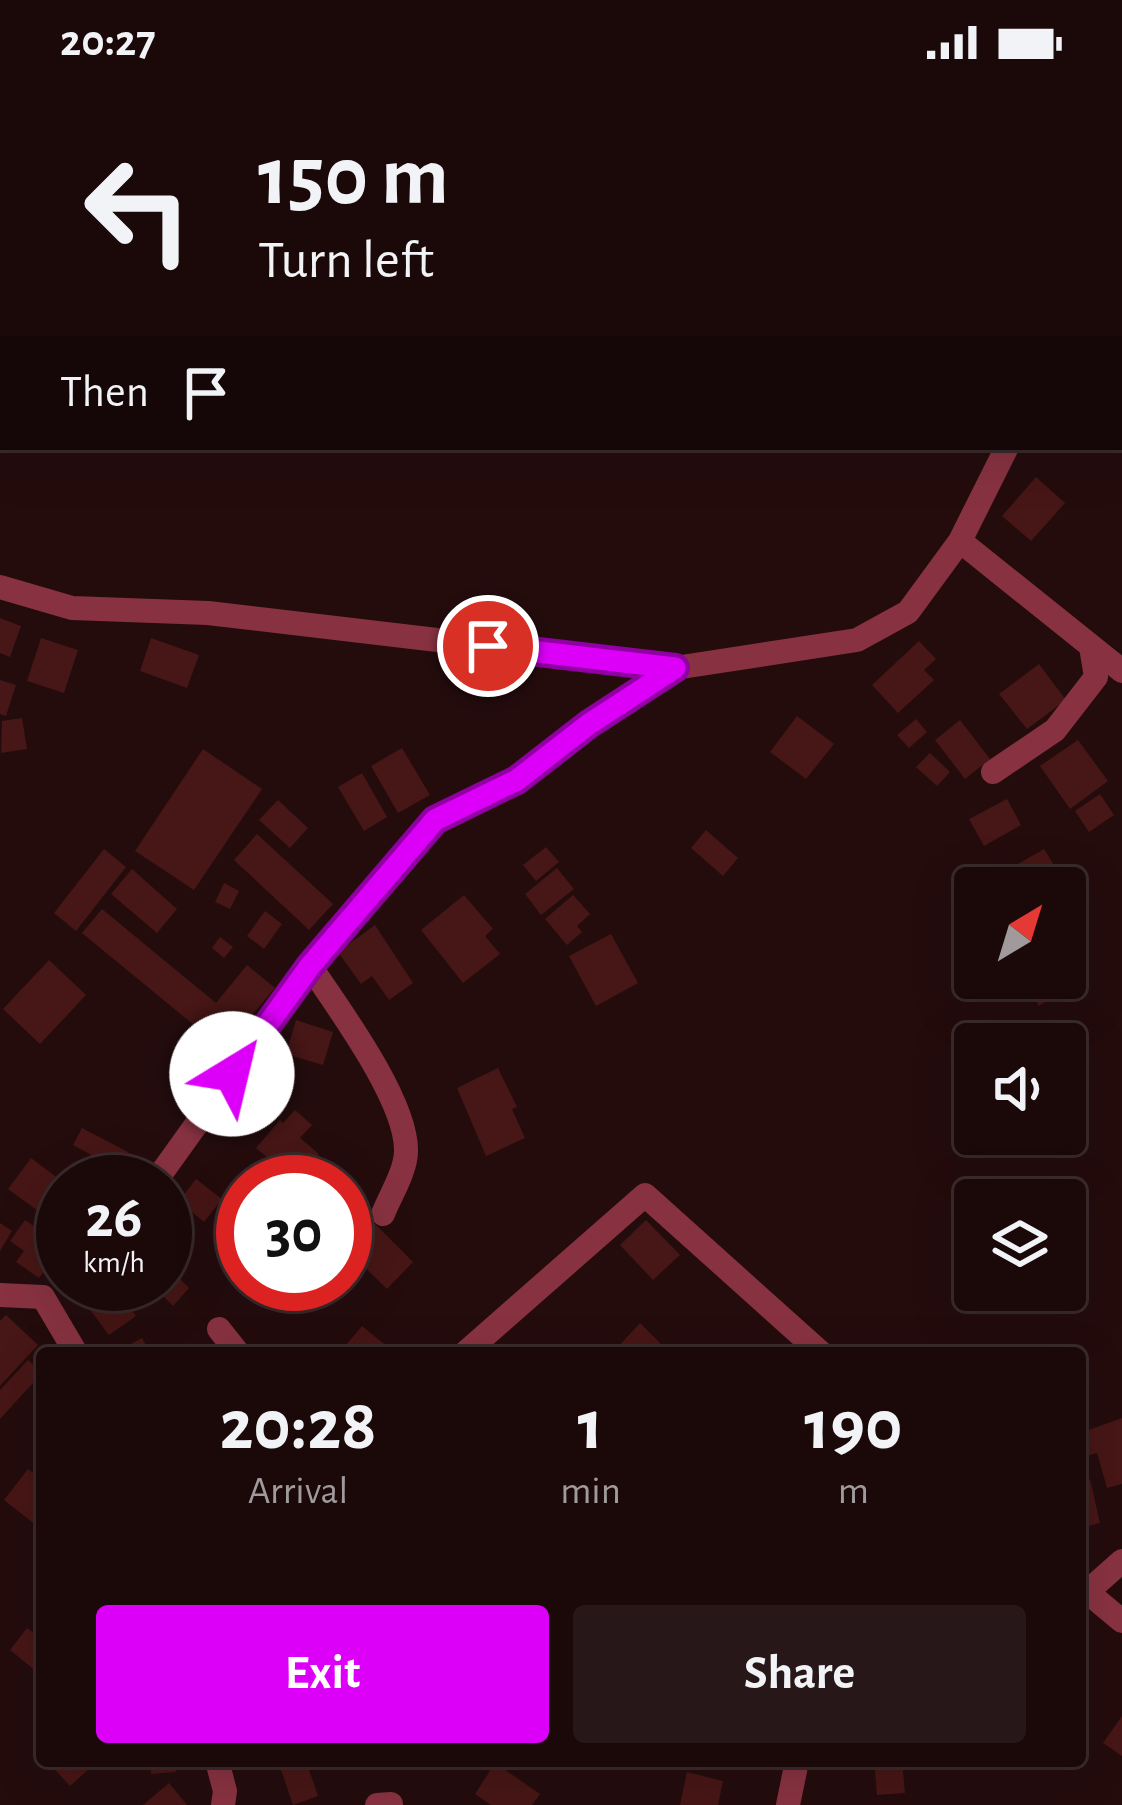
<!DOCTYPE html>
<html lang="en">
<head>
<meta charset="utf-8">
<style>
  :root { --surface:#1b090a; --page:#281718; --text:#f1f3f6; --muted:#a09a9c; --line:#392a2b; --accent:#dd00f9 }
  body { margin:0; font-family:"Alegreya Sans",sans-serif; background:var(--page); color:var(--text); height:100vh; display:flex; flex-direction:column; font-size:45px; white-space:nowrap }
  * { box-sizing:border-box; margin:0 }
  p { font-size:39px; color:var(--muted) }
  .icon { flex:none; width:66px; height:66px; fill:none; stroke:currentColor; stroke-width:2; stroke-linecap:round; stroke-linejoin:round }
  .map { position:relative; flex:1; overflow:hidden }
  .sheet { position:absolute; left:36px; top:1263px; width:1050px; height:420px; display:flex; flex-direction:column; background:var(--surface); border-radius:12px; box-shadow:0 12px 48px #0002,0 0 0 3px var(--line) }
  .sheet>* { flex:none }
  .guide { position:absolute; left:0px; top:0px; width:1122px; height:366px; box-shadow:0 12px 48px #0002,0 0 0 3px var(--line); background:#1b090a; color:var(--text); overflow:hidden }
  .needle { width:78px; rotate:38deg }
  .tools { position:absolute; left:954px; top:783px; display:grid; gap:24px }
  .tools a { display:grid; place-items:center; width:132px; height:132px; border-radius:12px; background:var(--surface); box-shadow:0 12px 48px #0002,0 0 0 3px var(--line); font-size:60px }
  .speed { position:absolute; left:36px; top:1071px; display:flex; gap:24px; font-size:60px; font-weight:700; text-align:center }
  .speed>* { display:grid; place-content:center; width:156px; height:156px; border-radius:50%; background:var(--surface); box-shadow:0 12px 48px #0002,0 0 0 3px var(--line); line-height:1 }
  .speed small { font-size:30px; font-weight:400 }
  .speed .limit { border:18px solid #d22; background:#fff; color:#111 }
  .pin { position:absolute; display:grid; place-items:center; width:102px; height:102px; color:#fff; margin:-51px; border:6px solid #fff; border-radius:50%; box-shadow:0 3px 12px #0007 }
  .me { position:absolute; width:132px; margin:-66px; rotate:36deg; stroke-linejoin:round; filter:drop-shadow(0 0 9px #0008) }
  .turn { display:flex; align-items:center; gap:42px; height:252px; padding:0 60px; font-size:54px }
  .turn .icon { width:156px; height:156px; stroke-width:2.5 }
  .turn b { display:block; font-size:84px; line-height:102px }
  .then { display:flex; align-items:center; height:114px; padding:0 60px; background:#0003; gap:24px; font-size:45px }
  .eta { display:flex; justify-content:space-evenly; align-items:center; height:204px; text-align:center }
  .eta b { font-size:72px; font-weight:600; line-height:84px }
  .button { display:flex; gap:24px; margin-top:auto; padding:24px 60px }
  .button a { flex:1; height:138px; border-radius:12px; background:var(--accent); color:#fff; font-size:48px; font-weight:600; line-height:138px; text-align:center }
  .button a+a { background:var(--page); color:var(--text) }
  .status { display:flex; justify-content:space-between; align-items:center; height:84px; padding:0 60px; background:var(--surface); direction:ltr }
  .status svg { height:33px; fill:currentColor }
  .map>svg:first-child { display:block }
</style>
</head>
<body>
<div class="status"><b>20:27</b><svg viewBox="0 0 49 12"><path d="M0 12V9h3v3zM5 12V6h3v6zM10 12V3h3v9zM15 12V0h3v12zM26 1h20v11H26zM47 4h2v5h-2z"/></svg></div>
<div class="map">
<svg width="1122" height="1721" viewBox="0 0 1122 1721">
  <rect width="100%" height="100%" fill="#240c0d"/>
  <!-- building -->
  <path fill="#471616" d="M1036,393L1065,419L1031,457L1002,432Z
    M0,534L21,542L10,573L0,569Z
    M41,554L78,566L64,609L27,597Z
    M151,554L199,571L187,604L140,587Z
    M919,557L936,575L924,586L934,596L898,629L872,601Z
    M1039,580L1066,616L1027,645L999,610Z
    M0,596L16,601L6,632L0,630Z
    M797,632L834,660L806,695L770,668Z
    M22,634L27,665L1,669L2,637Z
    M916,635L927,648L909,664L897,651Z
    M960,636L990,675L965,695L935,656Z
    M1078,656L1108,697L1070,725L1040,682Z
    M402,664L430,711L398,729L371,682Z
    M203,665L262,705L194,806L135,767Z
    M930,669L950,688L937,702L916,683Z
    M362,689L387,733L364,747L338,703Z
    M1100,710L1114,731L1089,748L1075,727Z
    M1007,715L1021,741L984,762L969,735Z
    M278,716L308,744L290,764L259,736Z
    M706,746L738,774L723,792L691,764Z
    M257,750L333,820L309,846L234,776Z
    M546,763L559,778L536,797L523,781Z
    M104,765L126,783L76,847L54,829Z
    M1044,765L1068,804H977Z
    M557,784L574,805L541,831L525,810Z
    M132,785L177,825L157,849L111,810Z
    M224,799L239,807L230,825L215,818Z
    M464,811L493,845L485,852L500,870L463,899L421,846Z
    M573,811L590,830L577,842L582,848L567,861L545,835Z
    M102,825L216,919L247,881L275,904L223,965L82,849Z
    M265,827L282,840L264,865L247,852Z
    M375,841L413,899L389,916L372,892L361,900L338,868Z
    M611,850L638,899L596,922L569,872Z
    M220,853L233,863L224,874L212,864Z
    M49,876L86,911L40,960L3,925Z
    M1021,894H1053L1062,907L1039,922Z
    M296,936L333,948L323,981L286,970Z
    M498,984L517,1023L512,1025L525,1054L486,1072L457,1004Z
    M295,1026L312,1041L300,1054L319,1070L296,1097L256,1064L280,1036L283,1039Z
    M82,1044L128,1068L119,1086L73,1061Z
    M31,1074L63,1098V1116L49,1135L8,1105Z
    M196,1095L222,1115L204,1138L179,1117Z
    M25,1136L63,1163L39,1194L16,1178L24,1167L10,1157Z
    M646,1136L680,1171L653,1196L620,1161Z
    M373,1138L413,1178L387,1205L347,1166Z
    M0,1139L12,1147L0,1167Z
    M173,1188L189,1204L173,1222L156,1205Z
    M102,1200H112L136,1232L109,1251L82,1215Z
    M6,1231L38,1261L0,1302V1237Z
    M640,1239L660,1259L650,1269H618L615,1266Z
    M362,1242L395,1269L341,1267Z
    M142,1254L150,1269H114Z
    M28,1276L42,1289L0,1335V1306Z
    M1122,1334V1400L1107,1404L1097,1369L1080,1374V1349Z
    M28,1385L42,1396V1446L4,1416Z
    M1090,1395L1100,1439L1080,1444V1398Z
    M27,1544L42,1555V1581L37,1588L10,1566Z
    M1122,1632V1672L1103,1659Z
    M47,1677H98L70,1702Z
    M150,1677H175L176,1688L151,1690Z
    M278,1677H306L318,1712L293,1721Z
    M874,1677H902L905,1709L877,1711Z
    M495,1679L540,1710L532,1721H491L475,1710Z
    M687,1688L723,1697L718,1721H680Z
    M169,1699L187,1721H143Z"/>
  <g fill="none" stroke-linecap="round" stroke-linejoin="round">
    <!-- minor -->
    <path stroke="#883241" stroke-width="24" d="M287,0L295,3
      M964,3L965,0
      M1119,102L1122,100
      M960,457L1122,587
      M0,503L72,524L208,529L675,584L857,556L908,528L960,457L1007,363
      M993,688L1055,646L1096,593L1091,563
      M310,882C339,925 407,1017 406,1067C406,1087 390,1112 383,1130
      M155,1098L310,882L435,737L517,696L589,640L675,584
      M0,1211L43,1213
      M43,1213L76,1269
      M219,1245L238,1269
      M465,1269L645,1111L821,1269
      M1080,1502L1122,1537
      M1087,1508L1122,1477
      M217,1677L225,1707L223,1721
      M377,1721L391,1720
      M788,1721L797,1677"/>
  </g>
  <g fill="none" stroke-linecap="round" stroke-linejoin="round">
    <!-- route casing -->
    <g stroke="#9000a2" stroke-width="30">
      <path id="route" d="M232,990L310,882L435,736L517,696L589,640L675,584L488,562"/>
    </g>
    <!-- route -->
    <use href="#route" stroke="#dd00f9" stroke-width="21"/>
  </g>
</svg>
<div class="tools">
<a><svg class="needle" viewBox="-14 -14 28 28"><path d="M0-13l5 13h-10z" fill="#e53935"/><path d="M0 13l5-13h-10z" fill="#a09a9c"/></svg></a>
<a><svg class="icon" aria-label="sound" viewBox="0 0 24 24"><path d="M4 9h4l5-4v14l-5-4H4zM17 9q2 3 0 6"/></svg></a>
<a><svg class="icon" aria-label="layers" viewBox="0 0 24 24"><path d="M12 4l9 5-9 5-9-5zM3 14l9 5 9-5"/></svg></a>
</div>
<div class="speed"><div>26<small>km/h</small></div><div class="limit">30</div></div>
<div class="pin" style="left:488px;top:562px;background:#d93025"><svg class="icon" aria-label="arrive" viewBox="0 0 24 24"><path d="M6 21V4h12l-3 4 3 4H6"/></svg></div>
<svg class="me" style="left:232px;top:990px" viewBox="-20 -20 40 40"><circle r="19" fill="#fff"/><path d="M0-13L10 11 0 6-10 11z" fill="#dd00f9"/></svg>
<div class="guide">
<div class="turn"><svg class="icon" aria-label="left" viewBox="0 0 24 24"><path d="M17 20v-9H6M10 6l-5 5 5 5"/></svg><div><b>150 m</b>Turn left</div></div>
<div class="then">Then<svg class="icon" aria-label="arrive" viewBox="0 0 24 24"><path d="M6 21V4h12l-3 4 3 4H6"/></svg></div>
</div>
<section class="sheet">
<div class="eta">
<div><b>20:28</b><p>Arrival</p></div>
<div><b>1</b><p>min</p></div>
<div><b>190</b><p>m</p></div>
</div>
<div class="button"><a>Exit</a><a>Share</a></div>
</section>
</div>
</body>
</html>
